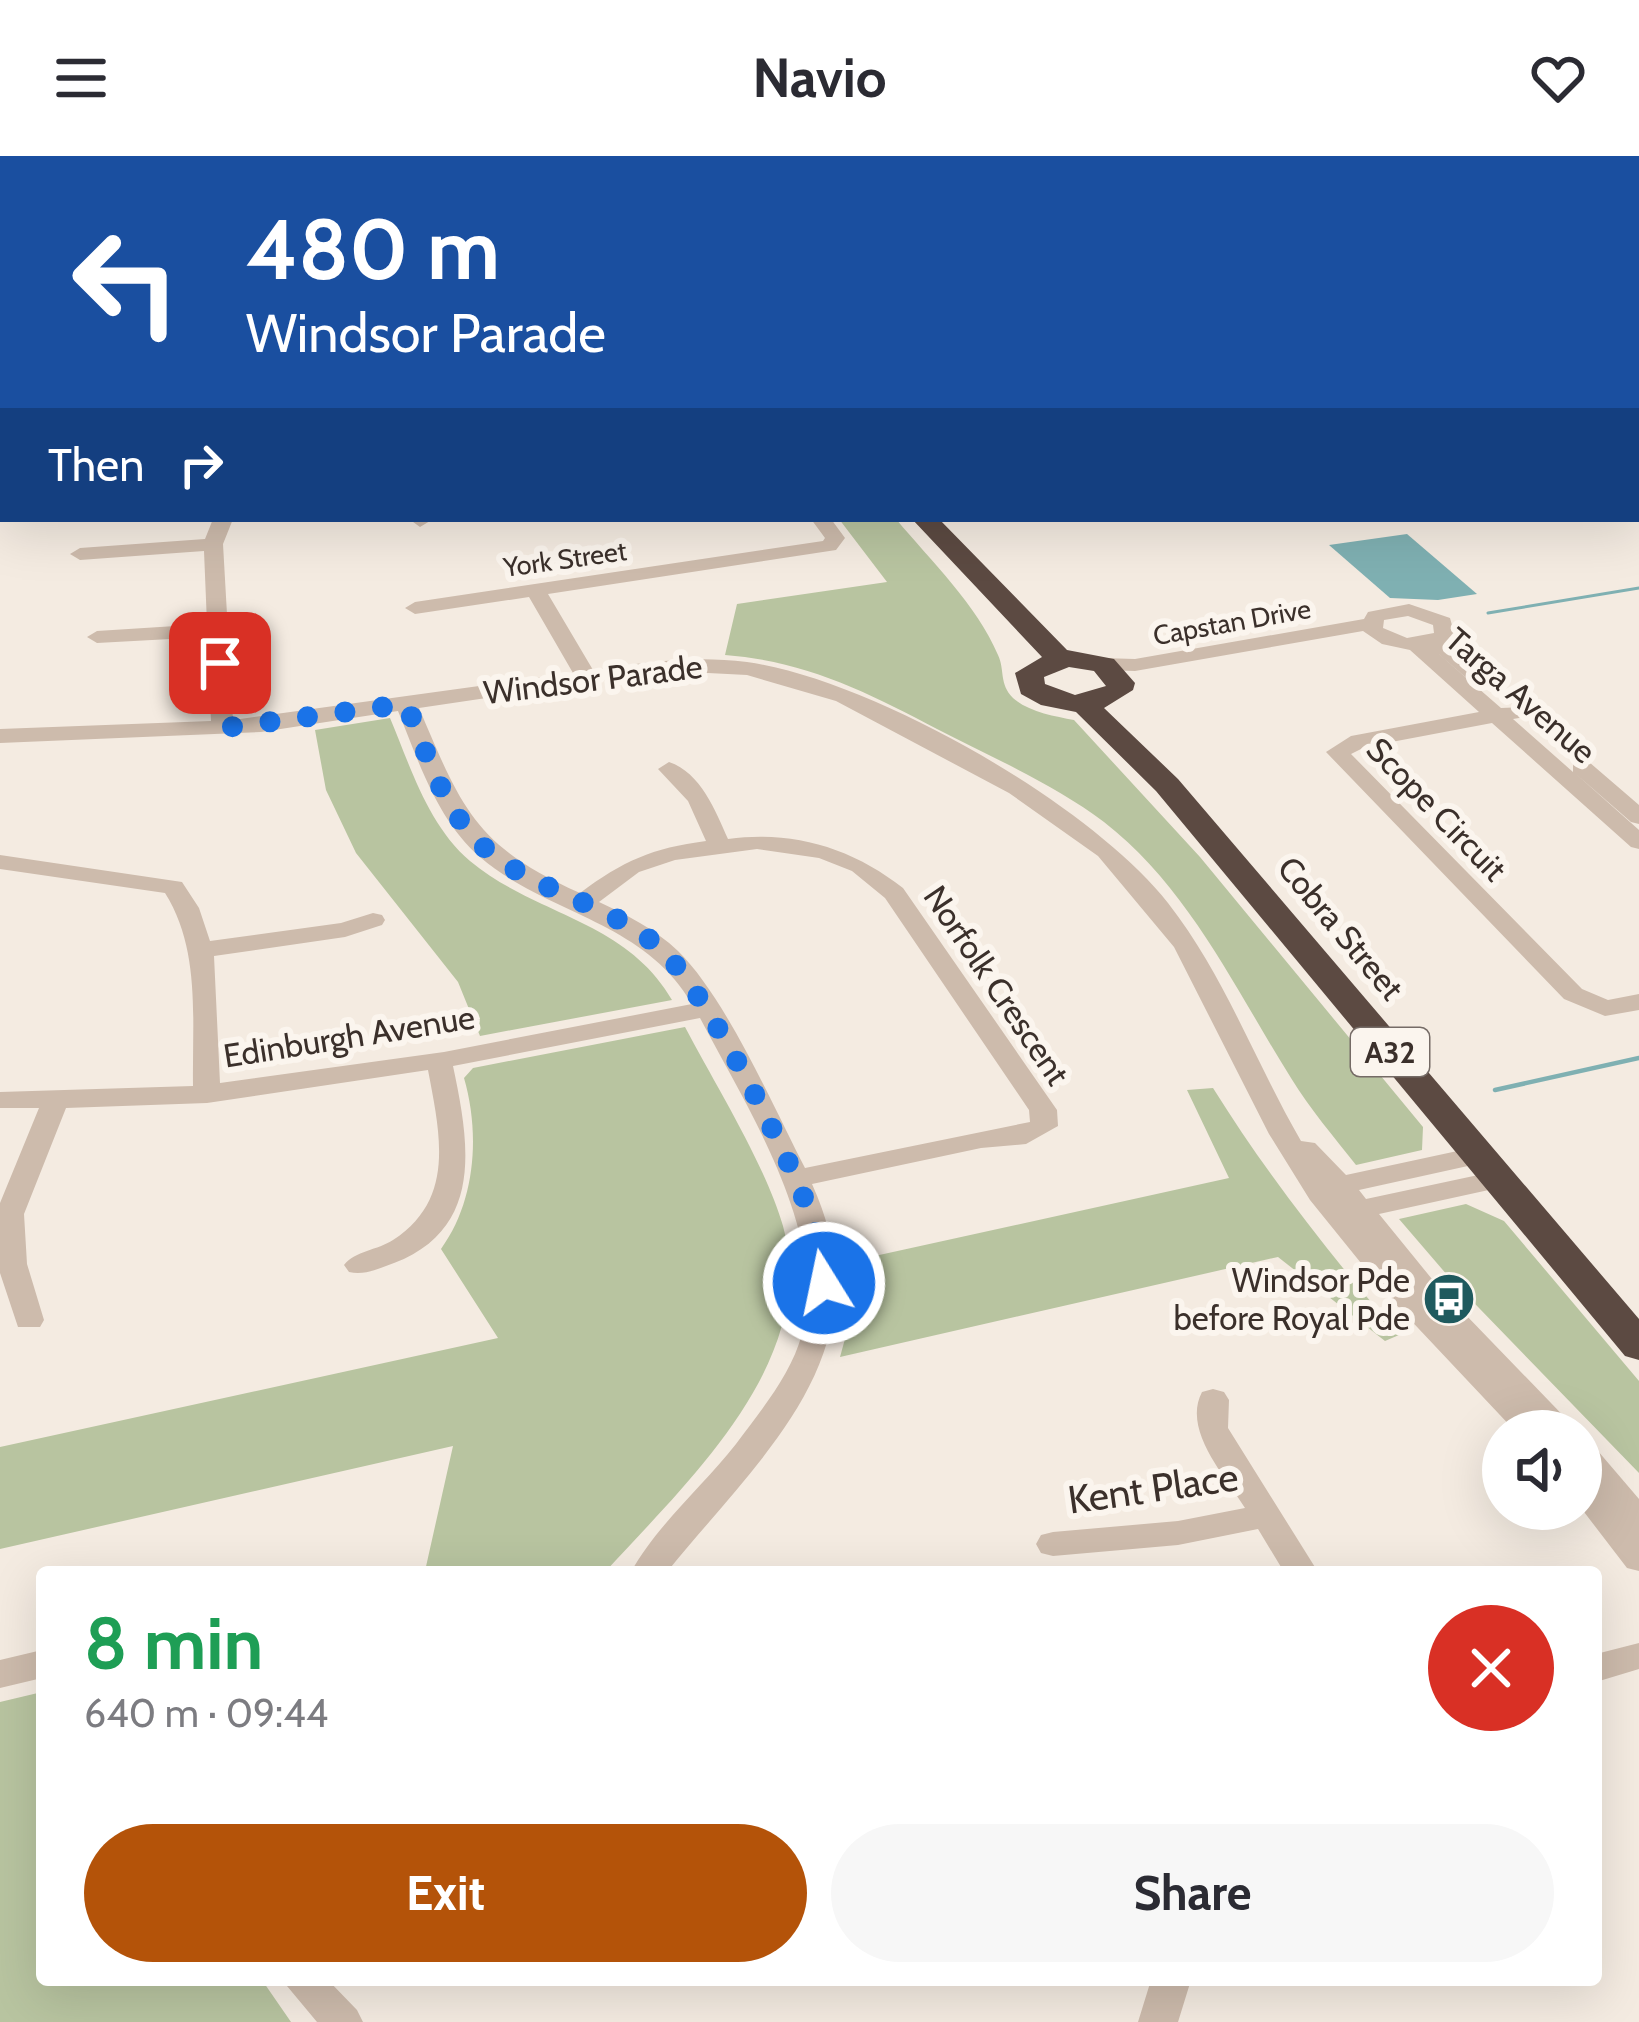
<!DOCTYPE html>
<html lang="en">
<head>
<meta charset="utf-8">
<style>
  :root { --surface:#fff; --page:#f7f7f7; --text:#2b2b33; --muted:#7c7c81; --accent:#b45309 }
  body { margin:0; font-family:Cabin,sans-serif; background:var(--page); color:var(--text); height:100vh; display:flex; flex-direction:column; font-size:45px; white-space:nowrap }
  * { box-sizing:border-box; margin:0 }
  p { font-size:39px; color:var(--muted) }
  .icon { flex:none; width:66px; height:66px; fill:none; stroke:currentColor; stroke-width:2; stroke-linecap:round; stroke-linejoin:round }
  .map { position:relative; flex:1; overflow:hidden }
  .panel { position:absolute; left:36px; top:1410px; width:1566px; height:420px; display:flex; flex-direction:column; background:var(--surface); border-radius:12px; box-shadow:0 12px 48px #0002 }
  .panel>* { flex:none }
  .top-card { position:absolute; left:0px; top:0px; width:1641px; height:366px; box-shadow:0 12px 48px #0002; background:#1a4fa0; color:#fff; overflow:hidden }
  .controls { position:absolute; left:1482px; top:1254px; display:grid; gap:24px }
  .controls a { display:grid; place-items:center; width:120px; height:120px; border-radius:50%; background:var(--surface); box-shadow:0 12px 48px #0002; font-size:60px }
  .pin { position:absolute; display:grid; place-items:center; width:102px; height:102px; color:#fff; margin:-51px; border-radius:24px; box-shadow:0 6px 18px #0006 }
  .me { position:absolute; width:132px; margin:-66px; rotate:350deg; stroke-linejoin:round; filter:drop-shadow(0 0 9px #0008) }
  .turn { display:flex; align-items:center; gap:42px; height:252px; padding:0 48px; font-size:54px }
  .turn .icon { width:156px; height:156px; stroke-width:2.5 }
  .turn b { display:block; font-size:84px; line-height:102px }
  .then { display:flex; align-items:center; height:114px; padding:0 48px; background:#0003; gap:24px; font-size:45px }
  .round { display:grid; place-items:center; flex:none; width:126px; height:126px; border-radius:63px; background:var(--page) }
  .head { display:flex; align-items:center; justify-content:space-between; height:204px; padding:0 48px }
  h1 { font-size:72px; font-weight:700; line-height:90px; color:#1e9e55 }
  .cta { display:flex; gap:24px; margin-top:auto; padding:24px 48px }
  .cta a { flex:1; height:138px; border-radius:72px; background:var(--accent); color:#fff; font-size:48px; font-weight:700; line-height:138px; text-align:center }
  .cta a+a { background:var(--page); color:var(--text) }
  header { display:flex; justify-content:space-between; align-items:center; height:156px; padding:0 48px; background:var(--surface); font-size:54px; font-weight:700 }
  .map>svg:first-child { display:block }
</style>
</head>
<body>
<header><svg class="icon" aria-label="menu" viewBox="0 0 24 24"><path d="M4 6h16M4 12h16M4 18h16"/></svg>Navio<svg class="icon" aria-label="heart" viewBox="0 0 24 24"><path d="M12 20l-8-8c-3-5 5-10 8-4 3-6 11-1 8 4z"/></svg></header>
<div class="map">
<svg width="1639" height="1866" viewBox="0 0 1639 1866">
  <rect width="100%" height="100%" fill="#f4ebe1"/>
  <!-- green -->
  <path fill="#b8c4a0" d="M839,363H896C931,405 977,449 998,499C1005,514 999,528 1013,542C1029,556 1054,560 1074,564L1200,701L1423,971L1422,994L1356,1009C1334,981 1310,953 1291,922C1235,833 1189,732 1104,666C1054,628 993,602 937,573C867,536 805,505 725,499L737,448L887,426Z
    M390,562C411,612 428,669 470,705C536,760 626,764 672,844L480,880L458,826L356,697L326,634L315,574Z
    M685,871C716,930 765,1008 783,1070C820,1205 687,1326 605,1416L425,1415L453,1290L0,1393V1291L498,1182L441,1093C476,1045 480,977 464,922L473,912Z
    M1213,932C1268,1020 1331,1100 1399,1179L1385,1185L1278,1101L840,1201L848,1172L852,1105L1229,1022L1187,934Z
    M1466,1048L1504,1065L1639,1225V1317L1448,1120L1399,1063Z
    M42,1536V1824H262L291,1866H0V1546Z"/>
  <!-- water -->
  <path fill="#7fb0b2" d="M1407,378L1477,438L1438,444L1390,442L1329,389Z"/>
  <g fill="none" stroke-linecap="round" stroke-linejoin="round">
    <!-- stream-far1 -->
    <path stroke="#7fb0b2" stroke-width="3" d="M1488,457L1639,432"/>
    <!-- stream -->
    <path stroke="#7fb0b2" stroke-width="4.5" d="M1495,934L1639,902"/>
    <!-- minor -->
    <path fill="#cdbbac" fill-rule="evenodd" d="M360,0H376L378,3H362Z
      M787,0H802L804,3H789Z
      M0,15H3L0,27Z
      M0,40H3V49H0Z
      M1638,60H1639V70H1638Z
      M3,141V151L0,152V142Z
      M3,194V204L0,205V195Z
      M0,262H3V272H0Z
      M213,363H233L223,388L233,564L573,517L529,441L415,458L405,452L415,446L823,385L825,382L811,363H831L845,382L836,394L548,438L593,514C645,506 694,499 747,506C873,524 1089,647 1168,747C1225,820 1255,906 1301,985L1315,987L1346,1019L1476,991L1490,1000L1486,1006L1359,1034L1366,1043L1497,1015L1507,1018L1511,1024L1507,1030L1379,1058L1436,1128L1578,1275H1515L1386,1138L1310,1044L1269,978L1174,791L1098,700L1009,637L836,545L747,519L669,515L419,552C462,653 475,690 580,737C623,705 652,692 706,685L688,645L658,613L669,606C701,617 715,654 728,683C793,674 852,692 903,732L1057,954L1058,970L1026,988L981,992L812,1028C888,1195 764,1296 667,1416H631C657,1369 703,1330 736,1288C761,1254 791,1219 802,1178C830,1079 745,948 700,862L453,910C469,986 485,1072 394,1107C379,1112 365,1120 349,1116L344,1109C355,1095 378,1094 393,1084C456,1043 440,978 428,914L207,947L66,952L24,1058L27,1108L44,1164L40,1171H18L0,1117V1047L39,952H0V936L193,930C192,865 201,794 165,737L0,713V699L182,726L199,752L210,785L341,767L373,757L382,759L385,764L382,769L345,781L214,800L220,927L444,896L692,848C643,764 548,759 480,701C437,664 419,606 398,555L261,576L0,587V573L211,565L207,481L97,487L87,481L97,475L207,468L204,395L80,404L70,398L80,392L205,383ZM757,693L819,702L852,715L885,742L1029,954L1030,966L805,1012C773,950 726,842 678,795C655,773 627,759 599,746L639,716L675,704Z
      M409,363H429L430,365L420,371Z
      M1409,448L1450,462L1455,480L1452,485L1491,522L1488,527H1472L1432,492L1501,552L1525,551V561L1513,563L1573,616V606H1589L1639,649V668L1631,666L1576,618L1639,674V693L1631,691L1492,567L1365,591L1351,598L1582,833L1608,844L1639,838V854L1605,860L1564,843L1326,596L1351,580L1479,556L1410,494L1382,488L1363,475L1135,515L1102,514L1091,508L1102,502L1135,503L1364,463L1368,456ZM1408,460L1433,469L1434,477L1407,482L1383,472L1384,464Z
      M1213,1233L1224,1236L1229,1244L1228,1272L1318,1416H1284L1258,1373L1178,1389L1053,1400L1041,1397L1036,1388L1041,1379L1053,1376L1178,1365L1245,1352C1225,1320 1182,1274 1202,1236Z
      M1581,1285L1592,1288L1639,1343V1415L1627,1412L1581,1352Z
      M1639,1487V1513L1596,1526V1498Z
      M42,1494V1522L0,1532V1504Z
      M282,1824H328L357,1854L363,1866H317Z
      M1151,1824H1191L1178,1866H1138Z"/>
    <!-- highway -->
    <path fill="#5c4a42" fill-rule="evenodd" d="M627,0H646L648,3H629Z
      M912,363H939L1067,494L1114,503L1135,527L1133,534L1104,552L1178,623L1639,1163V1204L1625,1200L1156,635L1076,556L1041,549L1021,538L1015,517L1042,501ZM1069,511L1094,515L1106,530L1075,539L1045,528L1044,521Z"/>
  </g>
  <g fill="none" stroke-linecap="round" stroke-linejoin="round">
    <!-- route -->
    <path stroke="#1a73e8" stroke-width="21" stroke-dasharray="0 37.8" d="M220,507L222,572L406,548C424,589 438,637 466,672C514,734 603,741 660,792C704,831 798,1014 815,1073C820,1090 821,1110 824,1127"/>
  </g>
  <!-- icons -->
  <defs>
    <g id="bus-disc" transform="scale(2.7)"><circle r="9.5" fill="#1f5a5e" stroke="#fbf5ee"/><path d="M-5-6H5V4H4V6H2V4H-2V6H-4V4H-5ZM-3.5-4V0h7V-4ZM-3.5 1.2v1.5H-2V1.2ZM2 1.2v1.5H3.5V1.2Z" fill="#fff"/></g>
  </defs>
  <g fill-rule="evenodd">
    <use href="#bus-disc" x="1449" y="1143"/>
  </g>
  <g text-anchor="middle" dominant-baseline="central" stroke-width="12" stroke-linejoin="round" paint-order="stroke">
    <!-- far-street labels -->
    <g font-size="27" fill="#3b302b" stroke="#fbf5ee">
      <text transform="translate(565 403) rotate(-8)">York Street</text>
      <text transform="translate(1232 466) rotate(-10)">Capstan Drive</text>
    </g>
    <!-- shield labels -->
    <rect fill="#fbf5ee" stroke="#756b66" stroke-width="3" x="1351" y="872" width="78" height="48" rx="9"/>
    <g font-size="30" font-weight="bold" fill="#3b302b">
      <text x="1390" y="896">A32</text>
    </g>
    <!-- street labels -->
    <g font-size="33" fill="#3b302b" stroke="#fbf5ee">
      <text transform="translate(593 523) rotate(-7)">Windsor Parade</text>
      <text transform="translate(1521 539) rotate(41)">Targa Avenue</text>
      <text transform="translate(1437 653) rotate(46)">Scope Circuit</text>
      <text transform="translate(1341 772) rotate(50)">Cobra Street</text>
      <text transform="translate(997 829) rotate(56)">Norfolk Crescent</text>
      <text transform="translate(349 880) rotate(-9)">Edinburgh Avenue</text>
    </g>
    <!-- poi labels -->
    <g font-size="33" fill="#3b302b" stroke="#fbf5ee" text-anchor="end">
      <text x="1410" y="1124">Windsor Pde<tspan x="1410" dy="38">before Royal Pde</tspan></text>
    </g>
    <!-- near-street labels -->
    <g font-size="39" fill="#3b302b" stroke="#fbf5ee">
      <text transform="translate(1153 1332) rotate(-8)">Kent Place</text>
    </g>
  </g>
</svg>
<div class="controls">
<a><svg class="icon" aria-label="sound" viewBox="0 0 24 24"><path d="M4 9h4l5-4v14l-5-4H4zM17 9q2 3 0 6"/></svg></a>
</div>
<div class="pin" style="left:220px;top:507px;background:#d93025"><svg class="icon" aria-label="arrive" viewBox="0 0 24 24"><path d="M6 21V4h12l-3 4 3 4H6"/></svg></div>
<svg class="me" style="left:824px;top:1127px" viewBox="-20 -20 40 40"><circle r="17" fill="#1a73e8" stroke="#fff" stroke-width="3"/><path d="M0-11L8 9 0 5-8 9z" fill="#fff"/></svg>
<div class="top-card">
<div class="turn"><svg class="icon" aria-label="left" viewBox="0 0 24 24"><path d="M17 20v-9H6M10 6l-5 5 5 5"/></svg><div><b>480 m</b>Windsor Parade</div></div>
<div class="then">Then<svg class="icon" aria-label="right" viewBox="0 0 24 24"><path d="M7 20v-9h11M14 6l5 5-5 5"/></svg></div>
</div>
<section class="panel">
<div class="head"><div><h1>8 min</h1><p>640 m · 09:44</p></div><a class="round" style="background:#d93025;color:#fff"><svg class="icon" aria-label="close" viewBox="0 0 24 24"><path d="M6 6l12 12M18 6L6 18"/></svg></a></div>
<div class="cta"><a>Exit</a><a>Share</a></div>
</section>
</div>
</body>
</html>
